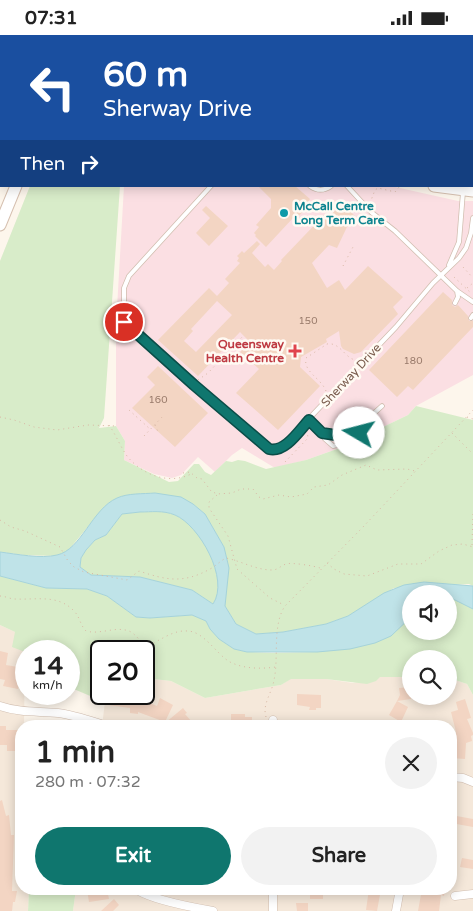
<!DOCTYPE html>
<html lang="en">
<head>
<meta charset="utf-8">
<style>
  :root { --surface:#fff; --page:#f2f2f2; --text:#222; --muted:#767676; --accent:#0f766e }
  body { margin:0; font-family:"Varela Round",sans-serif; background:var(--page); color:var(--text); height:100vh; display:flex; flex-direction:column; font-size:19px; white-space:nowrap }
  * { box-sizing:border-box; margin:0 }
  p { font-size:16px; color:var(--muted) }
  .icon { flex:none; width:28px; height:28px; fill:none; stroke:currentColor; stroke-width:2; stroke-linecap:round; stroke-linejoin:round }
  .map { position:relative; flex:1; overflow:hidden }
  .side { position:absolute; left:15px; top:685px; width:442px; height:175px; display:flex; flex-direction:column; background:var(--surface); border-radius:20px; box-shadow:0 2px 12px #0003 }
  .side>* { flex:none }
  .top-card { position:absolute; left:0px; top:0px; width:474px; height:152px; box-shadow:0 2px 12px #0003; background:#1a4fa0; color:#fff; overflow:hidden }
  .buttons { position:absolute; left:402px; top:550px; display:grid; gap:10px }
  .buttons a { display:grid; place-items:center; width:55px; height:55px; border-radius:50%; background:var(--surface); box-shadow:0 2px 12px #0003; font-size:25px }
  .speed { position:absolute; left:15px; top:605px; display:flex; gap:10px; font-size:25px; font-weight:700; text-align:center }
  .speed>* { display:grid; place-content:center; width:65px; height:65px; border-radius:50%; background:var(--surface); box-shadow:0 2px 12px #0003; line-height:1 }
  .speed small { font-size:12px; font-weight:400 }
  .speed .limit { border:2px solid #111; border-radius:8px; background:#fff; color:#111 }
  .pin { position:absolute; display:grid; place-items:center; width:42px; height:42px; color:#fff; margin:-21px; border:2px solid #fff; border-radius:50%; box-shadow:0 1px 5px #0007 }
  .me { position:absolute; width:55px; margin:-28px; rotate:278deg; stroke-linejoin:round; filter:drop-shadow(0 0 4px #0008) }
  .turn { display:flex; align-items:center; gap:18px; height:105px; padding:0 20px; font-size:22px }
  .turn .icon { width:65px; height:65px; stroke-width:2.5 }
  .turn b { display:block; font-size:35px; line-height:42px }
  .then { display:flex; align-items:center; height:48px; padding:0 20px; background:#0003; gap:10px; font-size:19px }
  .round { display:grid; place-items:center; flex:none; width:52px; height:52px; border-radius:26px; background:var(--page) }
  .summary { display:flex; align-items:center; justify-content:space-between; height:85px; padding:0 20px }
  h1 { font-size:30px; font-weight:700; line-height:38px }
  .cta { display:flex; gap:10px; margin-top:auto; padding:10px 20px }
  .cta a { flex:1; height:58px; border-radius:30px; background:var(--accent); color:#fff; font-size:20px; font-weight:700; line-height:58px; text-align:center }
  .cta a+a { background:var(--page); color:var(--text) }
  .status { display:flex; justify-content:space-between; align-items:center; height:35px; padding:0 25px; background:var(--surface); direction:ltr }
  .status svg { height:14px; fill:currentColor }
  .map>svg:first-child { display:block }
</style>
</head>
<body>
<div class="status"><b>07:31</b><svg viewBox="0 0 49 12"><path d="M0 12V9h3v3zM5 12V6h3v6zM10 12V3h3v9zM15 12V0h3v12zM26 1h20v11H26zM47 4h2v5h-2z"/></svg></div>
<div class="map">
<svg width="473" height="876" viewBox="0 0 473 876">
  <rect width="100%" height="100%" fill="#fdf6ec"/>
  <!-- residential -->
  <path fill="#f5e8da" d="M0,590L15,597L25,617L24,691H21V854H29L28,876H0Z
    M380,642H411V661H449V643L467,649L473,660V876H73L76,854H451V691H102L106,659H144V643L171,646L205,663L281,650L290,644H326L353,648Z"/>
  <!-- commercial -->
  <path fill="#fde8e0" d="M235,0H473V125L472,1Z"/>
  <!-- medical -->
  <path fill="#fbdfe3" d="M124,151H391L458,166H473V340L416,371L408,380L337,414L306,425L275,433L242,413L232,420L215,437L198,422L181,440L172,443L154,439L124,425L125,406L116,391V291Z"/>
  <!-- green -->
  <path fill="#d8ecc9" d="M0,0H44L1,1L0,114Z
    M30,151H120L104,383L99,393L116,391L125,406L124,425L169,447L178,446L194,429H199L205,437L211,440L226,426L232,427L238,425L245,426L266,434L306,425L337,414L408,380L416,371L473,385V551L469,549L394,553L348,581L326,589L283,597L256,599L236,589L225,571L224,512L205,479L193,469L155,458L117,463L105,471L67,517L56,521L24,520L0,517V226Z
    M140,477C151,477 163,475 175,480C200,490 230,544 213,569L192,555L140,542L91,540L80,532L81,523L86,515L95,505L106,500L122,479Z
    M0,541L46,553L87,554L107,561L136,582L150,583L192,580L206,586L210,594L219,604L234,614L247,617L272,618L317,617L410,584L411,582V596H449L450,562L473,574V660L467,649L449,643V624H411V642H380L376,646L367,649L326,644H291L281,650L205,663L171,646L144,643V616H101V659H106V661L95,663L69,652V616H26L25,638V617L12,612L15,597L0,590Z
    M29,854H76L73,876H28Z"/>
  <!-- water -->
  <path fill="#bfe3e8" stroke="#a5d3da" fill-rule="evenodd" d="M155,458L181,462L193,469L205,479L224,512L229,533L225,571L236,589L256,599L283,597L326,589L348,581L384,558L404,550L424,547L473,551V574L449,562V559H411V582L391,601L375,608L350,614L317,617H247L234,614L219,604L210,594L206,586L192,580L150,583L136,582L107,561L87,554L46,553L0,541V517C16,519 41,524 57,520C81,515 92,474 117,463C128,458 143,459 155,458ZM140,477C151,477 163,475 175,480C199,490 230,544 213,569L192,555L140,542L91,540L80,532L81,523L86,515L95,505L106,500L122,479Z"/>
  <!-- building -->
  <path fill="#f3d5c3" fill-rule="evenodd" d="M258,151H295L310,164L308,167L310,169L295,185L293,183L266,212L255,201L256,200L254,198L259,192L256,190L271,173V164Z
    M342,168L356,182L347,192L337,213L329,210L312,228L327,253L339,245L345,255L368,231L403,262L393,272L398,279L361,317L354,319L343,314L341,311L339,296L326,304L327,307L301,322L300,332L320,351L278,395L236,358L259,334L240,317L250,307L240,297L198,341L158,305L209,253L217,261L229,248L225,244L240,228L237,226L239,223L237,221L242,216L244,218L257,206L260,209L252,218L265,232L268,229L274,235L282,226L281,225L325,179L329,182ZM217,266L232,280L196,317L184,306L193,296L191,294Z
    M206,171L228,191L209,211L196,198L210,183L202,175Z
    M443,257L452,265V270L455,272L458,270L468,281L469,286H473V292L413,355L408,351L397,362L369,335Z
    M158,331L208,378L175,412L132,373L155,350L147,342Z
    M0,616L8,618L6,630L18,632L17,640L21,641L18,654L3,651L5,645L0,644Z
    M411,652V664L397,666L400,660L399,653Z
    M110,659H148L147,667L157,671L160,663L173,670L165,687L138,677V679L130,678V673L108,670Z
    M297,659L321,660V673H316V675H309L310,672L297,670Z
    M465,664L471,683L467,684L473,698V700L471,701L472,706L466,708L465,724L451,723V708L456,709V697L451,677L458,675L456,667Z
    M397,666L408,672L401,687L389,680Z
    M183,673L187,678L185,679L192,687L186,691H168L165,688Z
    M231,679H245V682H252V691H231Z
    M0,691H6V695H21V704H18V716H7V710H0Z
    M2,765L6,781L9,780L11,800H14L12,856H17L15,867H13L12,876H0V766Z
    M451,780L473,784V792L451,788Z
    M462,823L473,825V834L460,832Z
    M95,854H107L109,864L89,867L87,855Z
    M310,854H323V864H310Z
    M369,854H381L377,876L366,875Z
    M422,854H445L444,861L441,860L439,876H418Z
    M114,864L119,870L113,876H101Z
    M296,868H308V876H297Z"/>
  <g fill="none" stroke-linecap="round" stroke-linejoin="round">
    <!-- service casing -->
    <g stroke="#d1beb0" stroke-width="5.5">
      <path id="service" d="M319,0L321,1
        M398,1L399,0
        M211,151L129,241L124,253V287L269,414L276,415L282,412L396,292L433,248L459,223L466,213L471,198L473,183
        M310,151C317,156 324,156 331,151
        M347,151L371,177L395,196L457,256L473,267
        M449,230L459,207L463,157
        M455,268L458,262L457,256
        M471,283L473,280
        M309,385L322,398L325,404L333,411C348,409 358,402 362,389
        M322,398L342,401L362,389L382,371"/>
    </g>
    <!-- minor casing -->
    <g stroke="#d1beb0" stroke-width="9">
      <path id="minor" d="M0,671C20,678 38,676 58,678C75,680 91,686 107,691
        M273,691V685
        M451,742L463,743L473,747
        M136,854C149,864 196,873 213,876
        M455,861L473,859
        M273,876V854
        M396,876L400,854"/>
    </g>
    <!-- tertiary casing -->
    <g stroke="#d1beb0" stroke-width="12">
      <path id="tertiary" d="M472,61H473"/>
    </g>
    <!-- secondary casing -->
    <g stroke="#d6c0b0" stroke-width="13">
      <path id="secondary" d="M197,0L198,1
        M224,0L226,1
        M57,1V0
        M76,1V0
        M0,139L1,136
        M472,142H473
        M434,151L473,156
        M0,190L16,151"/>
    </g>
    <!-- path -->
    <path stroke="#d9b8a5" stroke-width="1" stroke-dasharray="1 4" stroke-linecap="butt" d="M7,1V0
      M0,55L1,52
      M370,168L375,155L378,153L395,157L400,151
      M370,168H375
      M351,174L356,169
      M343,231L353,212
      M463,232L473,243
      M454,242L472,259
      M467,253L473,248
      M198,345L208,338L244,300
      M326,356C321,343 303,337 306,323L327,309C340,307 344,322 355,325
      M129,375L150,394
      M0,382L14,385L34,392L57,395L88,390L116,391
      M467,382L473,384
      M109,390C116,400 120,411 127,421C142,440 169,450 191,439
      M155,390L159,399
      M452,398L472,418
      M144,401L164,380
      M285,427L308,403L307,396
      M183,438L190,437L197,443L202,444L211,456L217,459L232,458L241,454H253L259,462L263,464L279,460L291,462L307,459L314,452L328,450L342,440L366,430L377,435L407,434L415,436
      M217,460L209,467V473L228,501L237,534L270,563L284,570
      M0,485L11,492L25,496L60,512L68,526L74,532L84,537L127,545L139,536C166,545 183,549 210,534C216,531 220,526 226,523C241,526 256,535 272,535C278,535 280,531 286,529C290,527 315,531 320,533
      M472,510L473,478
      M327,528L334,534L344,539L367,541L398,529H421L439,516L452,510L463,509L473,512
      M0,561C5,561 10,564 15,564C36,565 58,559 74,576C80,582 80,590 86,596C100,600 115,591 129,596C136,599 140,607 147,611C160,606 172,595 187,596C204,596 216,619 230,627C244,634 261,634 276,632
      M266,682C262,669 272,658 274,645C279,623 272,590 285,571L363,492L473,375"/>
    <!-- service -->
    <use href="#service" stroke="#fff" stroke-width="4"/>
    <!-- minor -->
    <use href="#minor" stroke="#fff" stroke-width="8"/>
    <!-- tertiary -->
    <use href="#tertiary" stroke="#fff" stroke-width="10"/>
    <!-- secondary -->
    <use href="#secondary" stroke="#fff" stroke-width="11"/>
  </g>
  <g fill="none" stroke-linecap="round" stroke-linejoin="round">
    <!-- route casing -->
    <g stroke="#0a4d48" stroke-width="12">
      <path id="route" d="M124,287L194,350L269,414C285,418 299,396 309,385L322,398L342,401L362,389L359,398"/>
    </g>
    <!-- route -->
    <use href="#route" stroke="#0f766e" stroke-width="9"/>
  </g>
  <!-- markers -->
  <circle fill="#0f9aa8" stroke="#fffaf3" stroke-width="2" cx="284" cy="178" r="5"/>
  <path fill="#e0444e" stroke="#fffaf3" stroke-width="2" d="M292.5 308.5h5v5h5v5h-5v5h-5v-5h-5v-5h5z"/>
  <g text-anchor="middle" dominant-baseline="central" stroke-width="5" stroke-linejoin="round" paint-order="stroke">
    <!-- number labels -->
    <g font-size="10" fill="#987a6a">
      <text x="308" y="286">150</text>
      <text x="413" y="326">180</text>
      <text x="158" y="365">160</text>
    </g>
    <!-- culture labels -->
    <g font-size="12" font-weight="bold" fill="#0d838f" stroke="#fffaf3" text-anchor="start">
      <text x="294" y="171">McCall Centre<tspan x="294" dy="14">Long Term Care</tspan></text>
    </g>
    <!-- health labels -->
    <g font-size="12" font-weight="bold" fill="#be3a42" stroke="#fffaf3" text-anchor="end">
      <text x="284" y="309">Queensway<tspan x="284" dy="14">Health Centre</tspan></text>
    </g>
    <!-- street labels -->
    <g font-size="12" fill="#7a5c4d" stroke="#fffaf3">
      <text transform="translate(351 340) rotate(-47)">Sherway Drive</text>
    </g>
  </g>
</svg>
<div class="buttons">
<a><svg class="icon" aria-label="sound" viewBox="0 0 24 24"><path d="M4 9h4l5-4v14l-5-4H4zM17 9q2 3 0 6"/></svg></a>
<a><svg class="icon" aria-label="search" viewBox="0 0 24 24"><circle cx="10" cy="10" r="6"/><path d="M15 15l6 6"/></svg></a>
</div>
<div class="speed"><div>14<small>km/h</small></div><div class="limit">20</div></div>
<div class="pin" style="left:124px;top:287px;background:#d93025"><svg class="icon" aria-label="arrive" viewBox="0 0 24 24"><path d="M6 21V4h12l-3 4 3 4H6"/></svg></div>
<svg class="me" style="left:359px;top:398px" viewBox="-20 -20 40 40"><circle r="19" fill="#fff"/><path d="M0-13L10 11 0 6-10 11z" fill="#0f766e"/></svg>
<div class="top-card">
<div class="turn"><svg class="icon" aria-label="left" viewBox="0 0 24 24"><path d="M17 20v-9H6M10 6l-5 5 5 5"/></svg><div><b>60 m</b>Sherway Drive</div></div>
<div class="then">Then<svg class="icon" aria-label="right" viewBox="0 0 24 24"><path d="M7 20v-9h11M14 6l5 5-5 5"/></svg></div>
</div>
<section class="side">
<div class="summary"><div><h1>1 min</h1><p>280 m · 07:32</p></div><a class="round"><svg class="icon" aria-label="close" viewBox="0 0 24 24"><path d="M6 6l12 12M18 6L6 18"/></svg></a></div>
<div class="cta"><a>Exit</a><a>Share</a></div>
</section>
</div>
</body>
</html>
